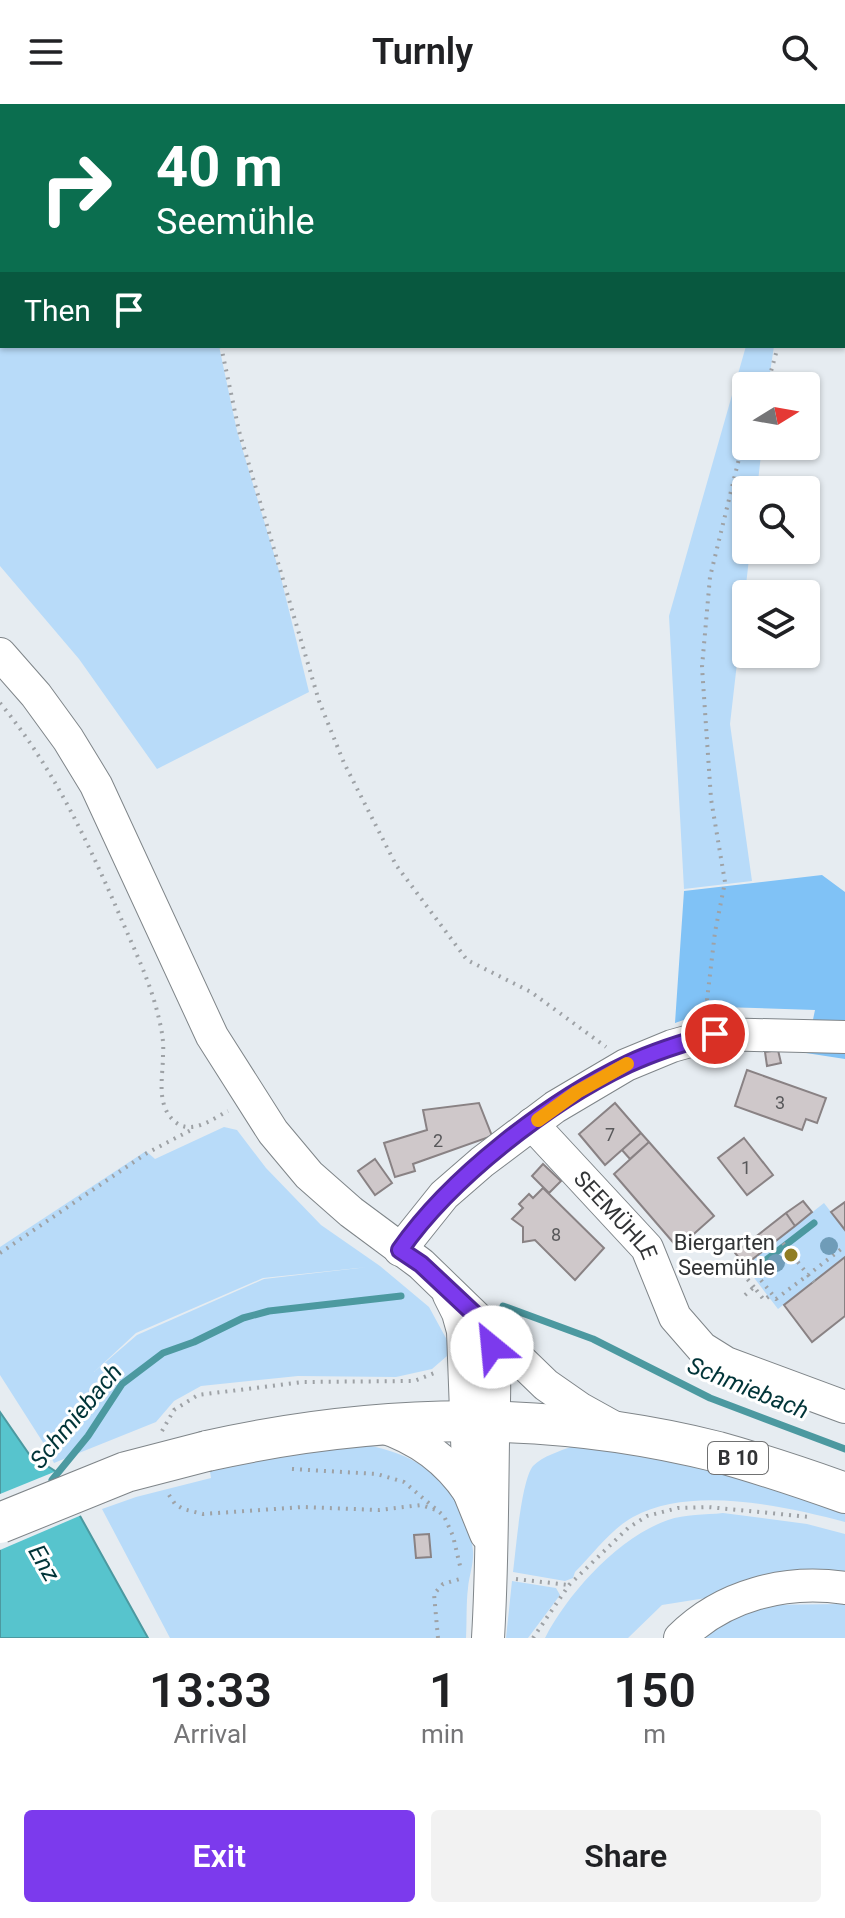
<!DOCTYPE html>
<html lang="en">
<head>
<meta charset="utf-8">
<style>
  :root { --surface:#fff; --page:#f2f2f2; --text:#202124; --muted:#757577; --accent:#7c3aed }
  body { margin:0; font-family:Roboto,sans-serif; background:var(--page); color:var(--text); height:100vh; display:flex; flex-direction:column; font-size:30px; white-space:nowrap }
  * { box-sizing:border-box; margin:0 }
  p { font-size:26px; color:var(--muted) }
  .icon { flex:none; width:44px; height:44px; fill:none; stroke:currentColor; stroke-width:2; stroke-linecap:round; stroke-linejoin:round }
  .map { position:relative; height:1534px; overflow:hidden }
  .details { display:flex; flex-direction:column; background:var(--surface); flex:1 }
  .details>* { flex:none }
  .hud { position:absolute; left:0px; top:0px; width:846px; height:244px; box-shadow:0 2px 6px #0004; background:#0b6e4f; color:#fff; overflow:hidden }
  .needle { width:52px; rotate:79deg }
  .buttons { position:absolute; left:732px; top:268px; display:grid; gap:16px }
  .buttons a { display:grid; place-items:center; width:88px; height:88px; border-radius:8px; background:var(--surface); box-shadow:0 2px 6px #0004; font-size:40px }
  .pin { position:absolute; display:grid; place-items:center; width:68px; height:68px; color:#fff; margin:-34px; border:4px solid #fff; border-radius:50%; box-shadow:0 2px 8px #0007 }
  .me { position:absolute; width:88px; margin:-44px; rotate:332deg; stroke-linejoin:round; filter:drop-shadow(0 0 6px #0008) }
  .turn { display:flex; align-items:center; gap:28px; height:168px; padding:0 24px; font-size:36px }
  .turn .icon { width:104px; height:104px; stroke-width:2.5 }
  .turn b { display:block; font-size:56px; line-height:68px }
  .then { display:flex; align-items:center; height:76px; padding:0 24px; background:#0003; gap:16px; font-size:30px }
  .eta { display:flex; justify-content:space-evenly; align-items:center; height:136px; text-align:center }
  .eta b { font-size:48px; font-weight:600; line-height:56px }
  .primary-button { display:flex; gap:16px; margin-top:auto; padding:16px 24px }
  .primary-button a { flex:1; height:92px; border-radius:8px; background:var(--accent); color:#fff; font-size:32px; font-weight:600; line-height:92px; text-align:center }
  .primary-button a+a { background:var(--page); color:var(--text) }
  header { display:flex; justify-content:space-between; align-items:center; height:104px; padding:0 24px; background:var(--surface); font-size:36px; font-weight:600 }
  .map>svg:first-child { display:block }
</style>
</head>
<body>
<header><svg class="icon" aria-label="menu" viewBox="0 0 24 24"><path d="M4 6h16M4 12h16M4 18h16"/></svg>Turnly<svg class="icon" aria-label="search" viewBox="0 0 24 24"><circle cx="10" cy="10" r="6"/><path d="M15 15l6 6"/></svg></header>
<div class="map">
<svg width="845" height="1534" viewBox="0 0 845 1534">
  <rect width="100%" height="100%" fill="#e6ecf1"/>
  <!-- green -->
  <path fill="#b8dbf9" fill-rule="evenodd" d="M0,0H168V2H2V242H219L237,327L280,470L309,588L157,665L79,555L0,462Z
    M746,242H774L768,282H746V342H762L757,386H746V446H750L730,620L752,777L684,785L669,512Z
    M224,1023L237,1026L266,1064L321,1121L380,1162L429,1203L447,1236V1252L432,1265L396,1273L298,1272L201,1282L174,1297L156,1318L54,1359L46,1343L63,1332V1328L44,1340L0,1271V1143L146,1047L155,1055ZM368,1163L264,1175L137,1231L94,1268L136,1229L263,1174Z
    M824,1099L845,1126V1153L778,1205L735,1149L796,1121Z
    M360,1340C403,1347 439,1363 460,1405C466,1418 472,1432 473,1447C474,1459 469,1472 468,1484C466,1500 467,1517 466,1534H170L102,1405L136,1393L211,1374L209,1361Z
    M573,1342L631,1350L740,1373L845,1407V1418C783,1402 692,1381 633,1413C611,1425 593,1450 575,1468L573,1474L565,1477L513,1468C516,1446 521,1377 533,1362C543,1352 560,1347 573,1342Z
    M723,1409L807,1420L845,1430V1472L662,1501L628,1534H545C568,1489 619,1433 668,1416C685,1410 705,1411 723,1409Z
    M512,1477L556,1484L560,1491L528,1534H506Z
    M845,1500V1534H696L760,1501Z"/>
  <!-- forest -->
  <path fill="#80c2f6" d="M822,771L845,788V955L806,949L815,906L721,903L675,919L684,787Z"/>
  <!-- water -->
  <path fill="#57c4cd" stroke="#4c99a0" stroke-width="2" d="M0,1308L29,1350L55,1367L148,1534H0Z"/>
  <!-- pier -->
  <path fill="#e6ecf1" d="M59,1366L84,1410L0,1446V1390Z"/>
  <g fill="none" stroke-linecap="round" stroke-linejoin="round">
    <!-- stream -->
    <path stroke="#4c99a0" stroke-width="7" d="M757,1163L814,1119
      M503,1202L593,1235L710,1294L845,1345
      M52,1376L88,1332L122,1280L163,1249L194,1238L243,1214L269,1207L401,1192"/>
  </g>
  <!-- building -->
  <path fill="#cfc8ca" stroke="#898284" stroke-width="2" d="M778,946L781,959L767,962L765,948Z
    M747,966L826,994L817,1019L806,1015L802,1026L735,1002Z
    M479,999L492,1032L413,1060L415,1067L395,1073L384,1039L427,1026L423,1006Z
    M615,999L641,1029L605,1061L579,1030Z
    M641,1029L649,1038L630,1055L622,1046Z
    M744,1034L773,1071L747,1091L718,1054Z
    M649,1038L714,1112L678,1144L614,1070Z
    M375,1055L392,1079L375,1091L358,1067Z
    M543,1060L561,1077L549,1089L532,1072Z
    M543,1084L604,1144L575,1176L535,1136L523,1138V1123L512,1115L523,1104L519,1100L529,1090L533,1094Z
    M803,1097L812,1108L795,1122L786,1109Z
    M845,1098V1126L831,1108Z
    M786,1109L795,1122L745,1161L735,1149Z
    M845,1153V1212L812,1238L784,1201Z
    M429,1430L431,1453L416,1454L414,1431Z"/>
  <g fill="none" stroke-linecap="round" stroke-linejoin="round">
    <!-- minor casing -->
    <g stroke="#7f8589" stroke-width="34">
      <g id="minor">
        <path d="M0,550L36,591L68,635L96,681L212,932L273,1028L309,1071L351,1108L421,1160L546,1281L579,1304L615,1324"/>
        <path id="s1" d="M532,1020L647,1144L675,1213L702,1244L726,1259L845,1303"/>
        <path d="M400,1146L444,1091L482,1058L555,1003L626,961L672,942L715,930L845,933"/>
        <path d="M449,1191L458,1209L463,1227L469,1388L486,1430"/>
        <path d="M485,1220C499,1255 493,1299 493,1336C492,1402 492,1468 488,1534"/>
        <path d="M380,1322C417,1334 448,1356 469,1388"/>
        <path d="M680,1534C723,1491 786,1475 845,1484"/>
      </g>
    </g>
    <!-- major casing -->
    <g stroke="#7f8589" stroke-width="42">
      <path id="major" d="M207,1347C378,1309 547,1305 718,1348C761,1360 803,1374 845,1389"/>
    </g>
    <!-- path -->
    <path stroke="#9ea2a6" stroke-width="4" stroke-dasharray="2 6" stroke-linecap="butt" d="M169,0V2
      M844,41L845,37
      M221,242L239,327L319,597L344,659L396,761L467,856L531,888L606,943
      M767,282L778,242
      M0,599C53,663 87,736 120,812C134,845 151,879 159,915C162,927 164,939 163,951C163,973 156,999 173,1016C190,1033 212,1015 228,1007
      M709,904L707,896L715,828L725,778L711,695L702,563L710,473L746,326
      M783,1139L808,1171L845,1142
      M0,1149L147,1049L193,1025
      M754,1183L744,1171L752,1165L776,1195L808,1171L814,1178
      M745,1191L754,1183L764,1196L772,1190
      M162,1327L174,1306L198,1291L303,1278L414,1277L437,1268
      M292,1365L377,1370L404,1378L444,1412L453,1432L461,1466
      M169,1391L175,1400L183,1405L203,1410L303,1403L379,1406L421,1401L439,1407
      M516,1475L569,1481
      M438,1534L434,1490L443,1480L463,1474
      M533,1534L569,1481L628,1424L647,1412L678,1404L708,1403L810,1413"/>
    <!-- minor -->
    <use href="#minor" stroke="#fff" stroke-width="32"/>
    <!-- major -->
    <use href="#major" stroke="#fff" stroke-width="40"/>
    <!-- major-bridge casing -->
    <g stroke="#7f8589" stroke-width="42" stroke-linecap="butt">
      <path id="major-bridge" d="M0,1419L126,1368L207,1347"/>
    </g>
    <!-- major-bridge -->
    <use href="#major-bridge" stroke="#fff" stroke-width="40"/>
  </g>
  <!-- trees -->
  <g fill="#6f9cb8">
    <circle cx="829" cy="1142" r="9"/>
    <circle cx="776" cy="1159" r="9"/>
  </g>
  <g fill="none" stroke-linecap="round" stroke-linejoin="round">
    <!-- route casing -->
    <g stroke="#51269a" stroke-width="20">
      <path id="route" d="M492,1243L485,1220L421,1160L400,1146C450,1074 548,998 628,960C656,947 685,938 715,930"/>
    </g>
    <!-- route -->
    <use href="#route" stroke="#7c3aed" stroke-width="14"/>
    <!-- slow -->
    <path stroke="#f59e0b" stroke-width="14" d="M538,1016L577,988L627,960"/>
  </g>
  <!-- markers -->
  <circle fill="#907d23" stroke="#fff" stroke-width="3" cx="791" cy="1151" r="8"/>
  <g text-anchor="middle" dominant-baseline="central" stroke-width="6" stroke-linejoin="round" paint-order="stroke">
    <!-- number labels -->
    <g font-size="18" fill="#59595b">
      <text x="780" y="998">3</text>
      <text x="610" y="1030">7</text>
      <text x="438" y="1036">2</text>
      <text x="746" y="1063">1</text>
      <text x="556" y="1130">8</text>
    </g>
    <!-- shield labels -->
    <rect fill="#fff" stroke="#707172" stroke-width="2" x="708" y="1338" width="60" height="32" rx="6"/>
    <g font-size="20" font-weight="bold" fill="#323436">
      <text x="738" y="1354">B 10</text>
    </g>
    <!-- street labels -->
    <g font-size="22" fill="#323436" stroke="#fff">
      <text stroke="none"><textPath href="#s1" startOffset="124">SEEMÜHLE</textPath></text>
    </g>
    <!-- poi labels -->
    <g font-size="22" fill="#323436" stroke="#fff" text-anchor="end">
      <text x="775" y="1138">Biergarten<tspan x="775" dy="25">Seemühle</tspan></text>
    </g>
    <!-- water labels -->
    <g font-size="24" font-style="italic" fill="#003438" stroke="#fff">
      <text transform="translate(748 1284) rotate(22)">Schmiebach</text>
      <text transform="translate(76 1312) rotate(-50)">Schmiebach</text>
      <text transform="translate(44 1459) rotate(60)">Enz</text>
    </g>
  </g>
</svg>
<div class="buttons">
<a><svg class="needle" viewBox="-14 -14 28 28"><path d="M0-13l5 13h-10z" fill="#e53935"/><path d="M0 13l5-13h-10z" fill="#757577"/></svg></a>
<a><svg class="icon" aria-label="search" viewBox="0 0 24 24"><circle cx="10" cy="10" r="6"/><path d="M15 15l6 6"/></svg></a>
<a><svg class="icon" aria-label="layers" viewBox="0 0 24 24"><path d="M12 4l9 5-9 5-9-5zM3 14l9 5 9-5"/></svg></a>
</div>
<div class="pin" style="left:715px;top:930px;background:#d93025"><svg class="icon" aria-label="arrive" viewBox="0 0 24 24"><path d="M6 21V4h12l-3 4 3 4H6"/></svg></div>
<svg class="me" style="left:492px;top:1243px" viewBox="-20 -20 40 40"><circle r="19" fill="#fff"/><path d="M0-13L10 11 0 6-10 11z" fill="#7c3aed"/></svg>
<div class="hud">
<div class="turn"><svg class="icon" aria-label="right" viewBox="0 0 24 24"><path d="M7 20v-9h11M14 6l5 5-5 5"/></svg><div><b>40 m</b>Seemühle</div></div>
<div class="then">Then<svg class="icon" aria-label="arrive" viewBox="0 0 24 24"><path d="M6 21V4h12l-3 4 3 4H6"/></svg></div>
</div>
</div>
<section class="details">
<div class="eta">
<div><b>13:33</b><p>Arrival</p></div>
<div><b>1</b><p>min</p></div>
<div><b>150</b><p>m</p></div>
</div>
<div class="primary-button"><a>Exit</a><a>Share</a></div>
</section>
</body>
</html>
